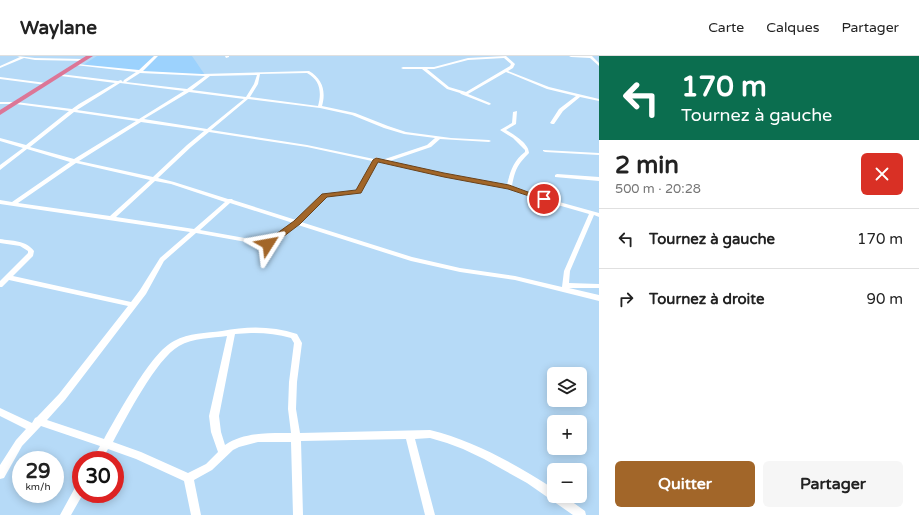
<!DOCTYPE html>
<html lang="fr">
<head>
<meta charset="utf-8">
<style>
  :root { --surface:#fff; --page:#f6f6f6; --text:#222; --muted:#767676; --line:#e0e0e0; --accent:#a26629 }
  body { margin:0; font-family:"Varela Round",sans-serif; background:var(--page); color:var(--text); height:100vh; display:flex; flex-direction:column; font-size:15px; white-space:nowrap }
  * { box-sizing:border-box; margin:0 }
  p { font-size:13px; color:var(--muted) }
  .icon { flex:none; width:22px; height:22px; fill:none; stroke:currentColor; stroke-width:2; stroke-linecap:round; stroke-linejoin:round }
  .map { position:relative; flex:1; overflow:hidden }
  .side { display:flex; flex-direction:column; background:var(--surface); width:320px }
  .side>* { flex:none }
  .guide { background:#0b6e4f; color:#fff; overflow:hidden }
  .fabs { position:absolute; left:547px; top:311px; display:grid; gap:8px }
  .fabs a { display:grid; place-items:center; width:40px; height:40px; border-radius:6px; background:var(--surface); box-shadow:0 2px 10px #0003; font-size:20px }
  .speed { position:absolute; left:12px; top:395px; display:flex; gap:8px; font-size:20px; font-weight:700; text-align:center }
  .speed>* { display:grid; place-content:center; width:52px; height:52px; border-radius:50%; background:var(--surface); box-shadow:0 2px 10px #0003; line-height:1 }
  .speed small { font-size:10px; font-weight:400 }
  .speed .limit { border:6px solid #d22; background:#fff; color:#111 }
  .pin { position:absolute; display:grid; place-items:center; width:34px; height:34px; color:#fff; margin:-17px; border:2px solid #fff; border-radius:50%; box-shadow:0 1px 4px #0007 }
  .me { position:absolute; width:44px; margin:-22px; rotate:56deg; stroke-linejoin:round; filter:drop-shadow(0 0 3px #0008) }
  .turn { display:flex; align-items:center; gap:14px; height:84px; padding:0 16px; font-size:18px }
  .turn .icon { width:52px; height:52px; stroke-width:2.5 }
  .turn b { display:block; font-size:28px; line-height:34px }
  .round { display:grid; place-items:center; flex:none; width:42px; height:42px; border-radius:6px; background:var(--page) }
  .summary { display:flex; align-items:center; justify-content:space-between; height:68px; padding:0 16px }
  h1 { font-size:24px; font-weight:700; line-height:30px }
  .action { display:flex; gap:8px; margin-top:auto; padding:8px 16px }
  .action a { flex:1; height:46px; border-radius:6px; background:var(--accent); color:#fff; font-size:16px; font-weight:700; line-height:46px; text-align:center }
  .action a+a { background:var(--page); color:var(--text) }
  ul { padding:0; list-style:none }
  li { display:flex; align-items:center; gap:12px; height:60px; padding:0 16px; border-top:1px solid var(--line) }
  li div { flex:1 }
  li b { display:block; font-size:15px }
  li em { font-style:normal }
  header { display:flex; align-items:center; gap:24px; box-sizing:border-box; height:56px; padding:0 20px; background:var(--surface); border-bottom:1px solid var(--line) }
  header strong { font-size:19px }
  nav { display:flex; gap:22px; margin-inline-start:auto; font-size:14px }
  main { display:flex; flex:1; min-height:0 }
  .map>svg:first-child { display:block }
</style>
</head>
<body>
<header>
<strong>Waylane</strong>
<nav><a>Carte</a><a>Calques</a><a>Partager</a></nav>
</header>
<main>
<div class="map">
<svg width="599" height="459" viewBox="0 0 599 459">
  <rect width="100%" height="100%" fill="#b6daf7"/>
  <!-- built -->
  <path fill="#9cd2fd" d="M97,0H192L205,19L157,17L83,9Z"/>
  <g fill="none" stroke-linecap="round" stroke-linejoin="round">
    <!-- minor -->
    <path fill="#fff" fill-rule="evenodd" d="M17,0L35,2L84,3L86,4L84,5L35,4L24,2L0,12V10L20,1Z
      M154,0H158L143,15L202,18L309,15C323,23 326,36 322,50L355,57L388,70L406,76L451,82L489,84L491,85L489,86L440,83L431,91L387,106L507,129C510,116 513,105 525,96V94L513,82L500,74L512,67L513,56L517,55L516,68L506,74C513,78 529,87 529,97C517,109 515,114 512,130L534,139L599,157V161L594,159L570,215L569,227L599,228V232H569L599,239V245L515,224L460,216L411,205L298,169L268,190L196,177L164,205L146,238L65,344L47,364L104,383C118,359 151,296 174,285C189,277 206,277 222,275C248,270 272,270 297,278L302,287L297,326L296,353L300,377L430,374C475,385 515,408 554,433V440H564L585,455L586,459H573L527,427L484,403L463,393L447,387L430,382L415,383L435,459H425L406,383L301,385L303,459H293L291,386H258L239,391L233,394L212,414L194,424L201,459H191L184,425L136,403L108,393L102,404H92L100,390L41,370L22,390L4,422L0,423V409L16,384L26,373L0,360V352L32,367L35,362L37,361L59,338L128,250L9,224L2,231H0V225L28,197V195L20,190L0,187V183C12,185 26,184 34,195L33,200L13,220L131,246L140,234L160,202L190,176L0,148V144L12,146L70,106L27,93L0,114V109L23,92L0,85V82L26,89L69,55L16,48H0V46H16L72,53L79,48L115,27L61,20L59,19L60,18L118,25L121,24L123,26L124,24L136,16L75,9L77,8L139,14ZM140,17L205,20L187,33L126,26ZM307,17C320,24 322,36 318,50L250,41L258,28L260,18ZM257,19L254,28L246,41L192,34L210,20ZM120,27L184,35L139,63L77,54ZM189,36L244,43L207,73L144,63ZM248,43L320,52L352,59L384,72L404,78L435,82L427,89L382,104H378V102L376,101L374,103L307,89L211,74ZM74,56L136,65L74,103L30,91ZM141,66L204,75L187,89L153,121L79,105ZM209,76L307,91L372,105L357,134L323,138L296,164L233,144L232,143H228L174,126L158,122L191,91ZM377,106L508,132L530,141L589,158L564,215L562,231L515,220L460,212L412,201L301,166L327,140L361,136ZM76,107L150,124L110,160L18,147ZM155,125L171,128L225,146L194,173L116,161ZM230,147L293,167L267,186L200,174ZM251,277C265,277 278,278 291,282L294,287L289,326L288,353L291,377C269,377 244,376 225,389L221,376L219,360L235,278ZM227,280L209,360L211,376L218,396L206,408L188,417L141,396L113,386C126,362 156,303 179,290C193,282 212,282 227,280Z
      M225,0H229V1L226,2Z
      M506,0L515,8L513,12L508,15L549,31L599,43V45L580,41L563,55L554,68H552L550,67L559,53L576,40L547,33L506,16L468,38L490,47L491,48L489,49L461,38L460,37L447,33L422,13H403L401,12L403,11H434L468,2ZM504,2L511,8L510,10L466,36L449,31L427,13H434L468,4Z
      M569,0H592L599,7V10L590,2L571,1Z
      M0,21L46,27L48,28L46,29L0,23Z
      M543,94L599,97V99L545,96L543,95Z
      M557,118L599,121V125L555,121V119Z
      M81,427V438H83L71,459H60L77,428Z"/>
    <!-- trunk -->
    <path fill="#dc7697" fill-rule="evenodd" d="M86,0H93L0,59V54Z"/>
  </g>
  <!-- route -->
  <path fill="#a26629" stroke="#69421b" d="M376,102L444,117L509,129L547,143L544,145L508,133L444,121L378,106L361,137L327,141L300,168L271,190H265V186L294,165L322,138L356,134L373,104Z"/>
</svg>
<div class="fabs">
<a><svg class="icon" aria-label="layers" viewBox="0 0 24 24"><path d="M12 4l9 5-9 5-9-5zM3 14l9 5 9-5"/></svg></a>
<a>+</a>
<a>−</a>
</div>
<div class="speed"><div>29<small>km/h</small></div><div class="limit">30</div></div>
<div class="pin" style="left:544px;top:143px;background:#d93025"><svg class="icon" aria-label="arrive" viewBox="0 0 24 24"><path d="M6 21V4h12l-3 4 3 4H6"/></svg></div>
<svg class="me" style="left:268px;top:188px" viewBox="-20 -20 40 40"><path d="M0-17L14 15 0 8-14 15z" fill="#a26629" stroke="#fff" stroke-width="4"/></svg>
</div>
<section class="side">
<div class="guide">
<div class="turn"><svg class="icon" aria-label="left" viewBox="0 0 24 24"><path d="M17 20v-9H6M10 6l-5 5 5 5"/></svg><div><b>170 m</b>Tournez à gauche</div></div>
</div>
<div class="summary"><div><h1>2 min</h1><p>500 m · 20:28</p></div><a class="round" style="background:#d93025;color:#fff"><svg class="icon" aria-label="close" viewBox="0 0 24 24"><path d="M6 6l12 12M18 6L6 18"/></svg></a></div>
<ul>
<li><svg class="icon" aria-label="left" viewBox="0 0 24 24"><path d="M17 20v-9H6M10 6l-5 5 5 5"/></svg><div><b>Tournez à gauche</b></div><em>170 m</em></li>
<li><svg class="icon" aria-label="right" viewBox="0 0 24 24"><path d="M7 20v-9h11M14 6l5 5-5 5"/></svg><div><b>Tournez à droite</b></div><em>90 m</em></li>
</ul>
<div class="action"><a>Quitter</a><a>Partager</a></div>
</section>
</main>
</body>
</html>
